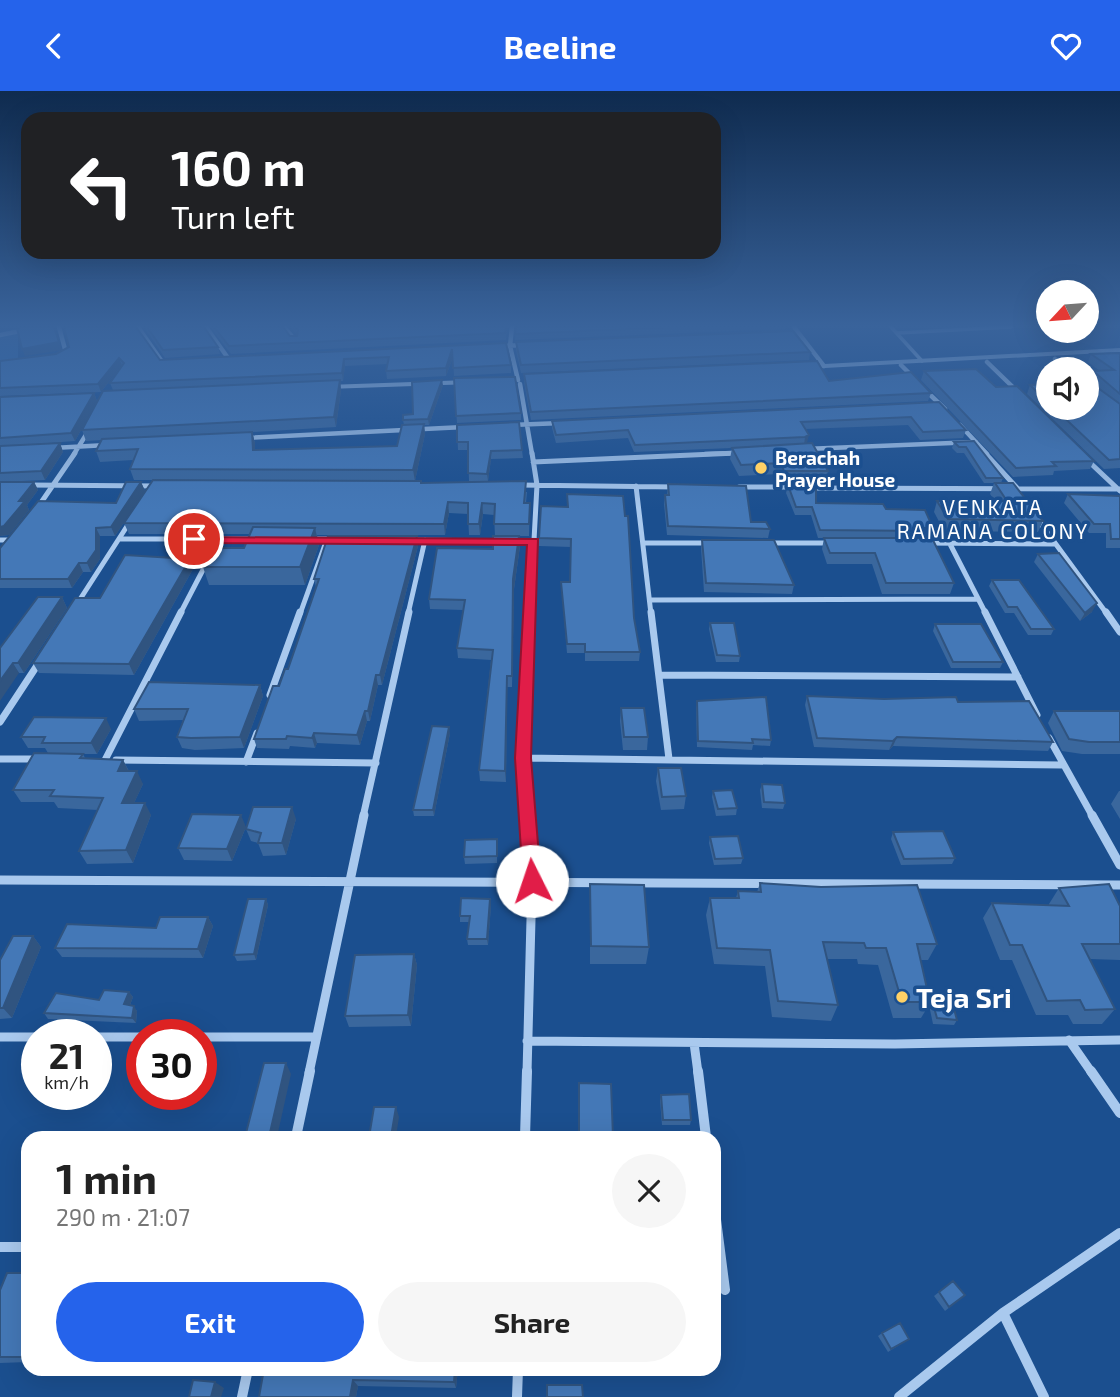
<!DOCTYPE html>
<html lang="en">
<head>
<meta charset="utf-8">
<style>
  :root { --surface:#fff; --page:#f6f6f6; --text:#222; --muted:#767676; --accent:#2563eb }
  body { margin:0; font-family:"Exo 2",sans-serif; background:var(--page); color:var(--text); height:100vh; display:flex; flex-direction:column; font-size:26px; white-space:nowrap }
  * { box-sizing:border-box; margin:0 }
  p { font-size:23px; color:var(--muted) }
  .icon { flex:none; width:38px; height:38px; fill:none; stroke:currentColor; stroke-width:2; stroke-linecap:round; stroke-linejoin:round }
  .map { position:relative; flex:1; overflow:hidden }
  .sheet { position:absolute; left:21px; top:1040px; width:700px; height:245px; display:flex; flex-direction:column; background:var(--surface); border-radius:21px; box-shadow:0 7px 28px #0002 }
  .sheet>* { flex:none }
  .top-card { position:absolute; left:21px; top:21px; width:700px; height:147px; border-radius:21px; box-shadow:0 7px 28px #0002; background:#202124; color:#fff; overflow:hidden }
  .needle { width:46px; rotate:244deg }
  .buttons { position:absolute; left:1036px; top:189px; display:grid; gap:14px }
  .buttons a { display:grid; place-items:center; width:63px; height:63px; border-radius:50%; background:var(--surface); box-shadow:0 7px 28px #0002; font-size:35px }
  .speed { position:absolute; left:21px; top:928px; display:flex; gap:14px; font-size:35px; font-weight:700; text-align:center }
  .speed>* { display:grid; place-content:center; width:91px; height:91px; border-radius:50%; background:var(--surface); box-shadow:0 7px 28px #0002; line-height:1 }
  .speed small { font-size:18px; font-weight:400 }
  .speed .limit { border:10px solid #d22; background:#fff; color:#111 }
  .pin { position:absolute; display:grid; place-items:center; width:60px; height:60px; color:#fff; margin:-30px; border:4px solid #fff; border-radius:50%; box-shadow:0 2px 7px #0007 }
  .me { position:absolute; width:77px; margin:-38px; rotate:356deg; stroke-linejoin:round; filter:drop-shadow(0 0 5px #0008) }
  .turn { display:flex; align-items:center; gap:24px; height:147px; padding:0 35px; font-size:32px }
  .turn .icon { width:91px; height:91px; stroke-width:2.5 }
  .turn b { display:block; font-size:49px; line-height:60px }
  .round { display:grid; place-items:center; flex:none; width:74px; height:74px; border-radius:37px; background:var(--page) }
  .summary { display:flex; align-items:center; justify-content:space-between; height:119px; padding:0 35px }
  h1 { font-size:42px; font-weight:700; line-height:52px }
  .primary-button { display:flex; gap:14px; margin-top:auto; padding:14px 35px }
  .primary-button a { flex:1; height:80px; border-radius:42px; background:var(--accent); color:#fff; font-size:28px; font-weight:700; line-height:80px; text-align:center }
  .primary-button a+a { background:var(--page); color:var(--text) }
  header { display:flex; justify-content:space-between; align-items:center; height:91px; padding:0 35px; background:var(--accent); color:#fff; font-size:32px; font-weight:700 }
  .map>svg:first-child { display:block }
</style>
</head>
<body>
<header><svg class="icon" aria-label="back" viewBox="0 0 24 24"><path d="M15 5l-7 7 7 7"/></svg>Beeline<svg class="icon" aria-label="heart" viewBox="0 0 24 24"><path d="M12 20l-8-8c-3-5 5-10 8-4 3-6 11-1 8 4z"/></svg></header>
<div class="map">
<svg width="1120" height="1306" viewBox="0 0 1120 1306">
  <rect width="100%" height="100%" fill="#1b4f8f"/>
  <!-- green -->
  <path fill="#2e69ad" d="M18,242V268L0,270V246Z"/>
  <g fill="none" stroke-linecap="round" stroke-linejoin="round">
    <!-- service -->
    <path stroke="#a9c9ee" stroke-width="3.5" d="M891,236L922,270
      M897,242L1011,236"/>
    <!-- minor-far4 -->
    <path stroke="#a9c9ee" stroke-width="4.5" d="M59,236L66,262
      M138,236L163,272L169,271
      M206,236L228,267
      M284,236L295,249
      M512,236L510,255L518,289
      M794,236L824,275
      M0,244L40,236
      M498,255L525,254
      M1055,268L1067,278
      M987,271L1019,302
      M901,274L915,288
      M520,293L532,363
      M923,297L945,318
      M511,334L562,332
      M960,334L987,363
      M245,347L464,336
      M53,357L107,354
      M805,358L976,351
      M74,363L89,339
      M705,363L737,362"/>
    <!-- minor-far3 -->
    <path stroke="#a9c9ee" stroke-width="5" d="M985,362L1018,398
      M1085,367L1120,400
      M533,371L737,362
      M29,394L157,395
      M519,394L675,396
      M636,395L651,523
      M739,396H794
      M809,397L1120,398
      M38,416L75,362
      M1036,426L1107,523
      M119,448H256
      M310,448H337
      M0,449H12
      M408,449L501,450
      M643,452H708
      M769,452H831
      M926,452L1055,453
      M950,453L986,523
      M650,509L978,508
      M77,513L131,429
      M180,523L219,448
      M300,523L327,448
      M408,523L425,449
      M530,523L537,394L532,362"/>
    <!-- minor-far2 -->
    <path stroke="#a9c9ee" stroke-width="7" d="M651,521L669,668
      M985,521L1037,624
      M1106,521L1120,541
      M659,584L1018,586
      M270,604L300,521
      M0,631L40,570
      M1049,647L1093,726
      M523,667L1062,674
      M0,668H38
      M105,669L181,521
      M116,669L376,672
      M246,671L257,642
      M363,726L409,521
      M527,726L523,667L530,521"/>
    <!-- minor-far1 -->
    <path stroke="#a9c9ee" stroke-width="9" d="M1092,724L1120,774
      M0,789L1120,794
      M0,946H37
      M96,946H142
      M201,946H316
      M1069,949L1092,982
      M527,950L895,953L1120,949
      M694,952L698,982
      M309,982L364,724
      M527,982L532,790L527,724"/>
    <!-- minor -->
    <path stroke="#a9c9ee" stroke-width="10" d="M698,980L706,1046
      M1091,980L1120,1022
      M296,1046L310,980
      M525,1046L527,980
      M714,1113L725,1199
      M0,1156H28
      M1003,1222L1044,1306
      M242,1306L248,1278
      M517,1306L518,1278
      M899,1306L1003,1222L1120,1142"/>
    <!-- tertiary -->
    <path fill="#a9c9ee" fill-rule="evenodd" d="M1120,257V261L806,278L802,276L806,274Z
      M469,289H472V293L327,298L323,296L327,294Z"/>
  </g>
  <!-- wall -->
  <path fill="#3a679d" d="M144,236H204L218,256L220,263L165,267Z
    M210,236H283L290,245L297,244L291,236H507L506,249L231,263Z
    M516,236H785V238L515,249Z
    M516,251L810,261L809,269L521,282L516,259Z
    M506,252L511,274V282L454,285L453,266L446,285L387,288L386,280L388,273L345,275L343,290H340L341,299L336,336L236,342L252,341L255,352V359L397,355L404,334L403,329L413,323L443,294L429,334H424L425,343L415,390L422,392L527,401L526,412H530L529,445H495L494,424L483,423L480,444H469L468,423L449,422L445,444H317L319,454L305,494H209L203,476L244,457L250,443H129L124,432L153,389H134L130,378L133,369L100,371L96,360L102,349L86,350L82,339L113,299L110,292L122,274L101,301L0,305V270L56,263L69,256L160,269Z
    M1091,263H1120V377L1104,378L1027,303L1030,294L1048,293V317H1087V289L1108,305L1089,289L1093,280H1100L1088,271Z
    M924,280L996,296L1094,370L1090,378L1054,380L1053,384L1013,386L921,289Z
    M524,283L829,290L931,302L928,310L531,329L524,291Z
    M454,287L521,322V329L457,332Z
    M94,302L97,310L75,350L22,354L60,352L63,361L45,389L0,391H34L38,399L27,414L29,419L9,444L0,445V306Z
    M939,311L966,339L963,347L920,349L908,334L805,338L807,352L828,380L825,392H782L779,383L739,385L730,368L732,357L634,361L628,347L556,352L552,337V330Z
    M457,334L522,359L523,367L491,368L488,390H469L468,359H458Z
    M974,350L1003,387L1001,392L1043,430L1038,441L944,440L934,421L937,410H995L990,403L994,392H984L964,362H957L952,357L954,351Z
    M141,391L145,400L115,445H100V468L91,481H83L72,497H0V457L116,412Z
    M668,393L751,431L770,438L768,447L667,444L664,413L665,404H667Z
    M788,394L816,412L886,418L933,437L930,445L924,444L923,447L954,492L950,503H882L872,473H827L822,458L824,447H818L811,424H795L786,402Z
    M1068,403L1120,405V457H1106V442H1089L1064,412Z
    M567,416L634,527L640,561L639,570H585V562H567L561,491H570L571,456L539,455V447Z
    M702,449L794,494L792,503L704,501L701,457Z
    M418,455L382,594H378L370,630H367L360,654L317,652L315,657L290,655L289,658L257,657L254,648L288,578L316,496L314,488Z
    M520,455L514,498L512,596H507L506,691L480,690L479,679L491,569L458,567L457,557L463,519L430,518L429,508L493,458Z
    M1038,463L1092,521L1080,530L1034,471Z
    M193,478L134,584L39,582L33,572L100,507Z
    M992,489L1054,538L1051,544H1028L1014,522H1005L989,495Z
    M62,506L67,517L24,582H19L0,557Z
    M710,532L740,565L739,571H716L709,538Z
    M935,533L1003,571L1000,577H951L933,540Z
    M260,594L263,605L244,657L195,659L182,657L177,646L183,629L139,630L134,618Z
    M807,605L958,611L1053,651L1048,660L893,655L889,659L814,656L805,614Z
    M697,610L771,649L770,655L753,654L752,659L697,656L696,616Z
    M621,617L648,646L647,659H623L620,630Z
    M1054,620H1120V663H1082L1062,660L1048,632Z
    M111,638L97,663H83L85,667L123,669L129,680L143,693L134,712L151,724L133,772L87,773L79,760L98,719L58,717L54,711H21L13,699L48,662L45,657H28L21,646Z
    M450,642L434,725H414L413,719Z
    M658,677L686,705L684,718L661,719L656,690Z
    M762,693L785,712L783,718L762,717L760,699Z
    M713,700L737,717L736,724L716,725L712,706Z
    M1119,700H1120V728L1111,713Z
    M296,728L286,764L263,765L258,752L251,750L246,738Z
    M246,736L232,770L184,769L178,757Z
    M893,741L955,767L952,773L901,774L891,748Z
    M710,746L743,767L741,773L714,774L709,752Z
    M497,754V772L465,773L464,766Z
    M760,792L937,853L928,869H921L930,909L931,906L957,929L954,934L933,933L929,914L921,927H893L878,874L858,873L857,868H827L838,914L831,930L772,926L765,875L714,873L706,824L710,807H736L738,800L757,801Z
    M590,793L649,856L646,873H590Z
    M1059,797L1120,815V869L1090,868L1115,918L1102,933H1073L1068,924H1036L1012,869H1000L983,827L992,812L1049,814V813Z
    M266,808L268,814L256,869L237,870L234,864Z
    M491,814L488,854H468L467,848L469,831H460V825Z
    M208,826L213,835L203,867L62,866L55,857Z
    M33,845L41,856L12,927L0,928V869Z
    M414,863L417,874L411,935L349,936L345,925Z
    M129,901L133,906L130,914L137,920L136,932L48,928L44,922L99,909Z
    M661,1004L691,1029L690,1034H662L660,1009Z
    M28,1182V1271L0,1272V1199Z
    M953,1190L965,1204L945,1220L934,1205Z
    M882,1242L909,1248L888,1261L878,1245Z
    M264,1278H458L456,1297L358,1295L356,1306H259Z"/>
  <!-- shaded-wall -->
  <path fill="#305480" d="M54,236L62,259L25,265L22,258Z
    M452,258L453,266L446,285V277Z
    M119,267L122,274L101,301L98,293Z
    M344,268L345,275L343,290L342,282Z
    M340,289L341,299L336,336L334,326Z
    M442,289L443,294L429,334L428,328Z
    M94,302L97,310L75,350L71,342Z
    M424,333L425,343L415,390L413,379Z
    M252,341L255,352V370L253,359Z
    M809,344L807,352L804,354L805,346Z
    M60,352L63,361L45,389L41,380Z
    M491,360V368L488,390L487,383Z
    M34,391L38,399L27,414L29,419L9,444L0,445V436Z
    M141,391L145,400L115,445L111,436Z
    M448,411L449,422L445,444L444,433Z
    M482,412L483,423L480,444L479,433Z
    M96,437L100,445V468L91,481L87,472Z
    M315,437L319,454L305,494L300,476Z
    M417,445L418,455L382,594L380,584Z
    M519,445L520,455L514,498L512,596L513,488Z
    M190,468L193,478L134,584L129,573Z
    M79,472L83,481L72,497L68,488Z
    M62,506L67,517L24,582L18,572Z
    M1097,512L1092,521L1080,530L1085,522Z
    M13,572L19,582L0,610V590Z
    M376,584L378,594L370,630L368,620Z
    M507,585V596L506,691L505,680Z
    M260,594L263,605L244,657L240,646Z
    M365,620L367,630L360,654L357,644Z
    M106,627L111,638L97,663L91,652Z
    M449,636L450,642L434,725L433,719Z
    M314,642L317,652L315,657L312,647Z
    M897,646L893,655L889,659L893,650Z
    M123,669L129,681L118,680Z
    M137,680L143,693L128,725L122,712Z
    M145,712L151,724L133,772L126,759Z
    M292,716L296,728L286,764L282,752Z
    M241,724L246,736L232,770L227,758Z
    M266,808L268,814L256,869L254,863Z
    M490,808L491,814L488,854L487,848Z
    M208,826L213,835L203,867L198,858Z
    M33,845L41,856L12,927L3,917Z
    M414,863L417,874L411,935L408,924Z
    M129,901L133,906L128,919L124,913Z
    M134,915L137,920L136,932L132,927Z
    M286,972L291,983L277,1046H269Z
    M396,1016L399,1026L396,1046H391Z
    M455,1278H458L456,1297L454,1291Z
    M353,1289L358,1295L356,1306H350Z
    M215,1291L224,1297L221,1306H211Z"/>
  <!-- building -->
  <path fill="#4478b7" stroke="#305480" stroke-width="2" d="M23,236H54L59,251L22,258L17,237Z
    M64,236H136L160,269L506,252L511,274L453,277L452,258L446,277L386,280L389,266L344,268L342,282L110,292L124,272L119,267L98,293L0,297V270L56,263L69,256Z
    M147,236H204L218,256L163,259Z
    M214,236H283L290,245H297L298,239L295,236H506L505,242L229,255Z
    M516,236H678L515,243Z
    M793,240L810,261L521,274L516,251Z
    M1119,262L1120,263V303L1093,280L1114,279L1091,263Z
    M817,270L829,290L911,281L931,302L531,321L524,283Z
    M976,278L996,296L1017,295L1094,370L1052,371L1056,375L1016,377L924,280Z
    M515,286L521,322L456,325L454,287Z
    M1087,286V289L1120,313V368L1109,369L1054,317H1087Z
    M340,289L334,326L82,339L103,300Z
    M442,289L428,328L403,329V324L413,323L412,291Z
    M1048,293V312L1030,294Z
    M94,302L71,342L0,347V306Z
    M939,311L966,339L923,341L911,326L801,331L809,344L805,346L635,354L628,339L556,344L552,330Z
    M519,331L522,359L491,360L487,383L468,382V351H457V334Z
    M424,333L413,379L130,378L138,358L96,360L102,348L252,341L253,359L397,355L402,334Z
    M974,350L1003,387H986L966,356H959L954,351Z
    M60,352L41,380L0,382V355Z
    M812,352L828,380H784L781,372L741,374L732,357Z
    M153,389L421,390V392L526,390L524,412H530L529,433H494L495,413L482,412L479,433H468V412L448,411L444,433L124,432Z
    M0,391H34L19,410H25L4,435L0,436Z
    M126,391H141L111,436L96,437V459L87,472H79L68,488H0V457L38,410L116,412Z
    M995,392H1013L1043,430L948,428L937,410H1007Z
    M668,393L746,395L751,431H766L770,438L668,435L665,404H669Z
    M788,394L816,395V412L883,413L886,418L925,419L933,437H924L925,440L820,439L812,416H796Z
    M567,403L623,405L625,425H628L634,527L640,561H585V553H567L561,491H570L571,448L539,447L541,415L568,416Z
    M1068,403L1120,405V448H1111L1110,433H1094Z
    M253,436L315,437L300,476H203L212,457H244Z
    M328,445H417L380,584H376L368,620H365L357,644L314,642L312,647L287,645L286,648H254L273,595H279L285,578H288L319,488H314Z
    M493,445H519L513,488L512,585H507L505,680L479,679L493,559L457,557L465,509L429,508L437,457L493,458Z
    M824,447H932L954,492H886L875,462H830Z
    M702,449H774L794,494L706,492Z
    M1059,462L1097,512L1085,522L1038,463Z
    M125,464L190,468L129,573L33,572L75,507H100Z
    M992,489H1019L1054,538H1031L1017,516H1008Z
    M38,506H62L18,572H13L0,590V557Z
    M710,532H734L740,565L717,564Z
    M935,533H981L1003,571H953Z
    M149,591L260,594L240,646L191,647L177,646L188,618H134Z
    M807,605L884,608L956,606L958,611L1029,610L1053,651L897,646L893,650L817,647Z
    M766,606L771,649L752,648L753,652L698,650L697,610Z
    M621,617H644L648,646H624Z
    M1054,620H1120V651H1089L1069,648Z
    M34,626L106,627L91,652H42L45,646H21Z
    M432,635L449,636L433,719H413Z
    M34,662L83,663L80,667L123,669L118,680H137L122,712H145L126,759L79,760L103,707L50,705L54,699H13Z
    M658,677H681L686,705L662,706Z
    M762,693L782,694L785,712L764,711Z
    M732,699L737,717L718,718L713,700Z
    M253,716H292L282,752H258L261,742L246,738Z
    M192,723L241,724L227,758L178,757Z
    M943,740L955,767L904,768L893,741Z
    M738,745L743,767L715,768L710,746Z
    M497,748V765L464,766L465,749Z
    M760,792L821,796L917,794L937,853H917L930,911H902L886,857H866L864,852L823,851L838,914L778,910L770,859L717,857L710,807H739L738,800L761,801Z
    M590,793L644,794L649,856L591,855Z
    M1109,793L1120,815V853H1082L1115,918L1085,919L1080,909L1047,910L1022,854H1010L992,812L1069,815L1059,797Z
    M461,807L490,808L487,848H467L470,825H460Z
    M248,808H266L254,863L234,864Z
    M160,826H208L198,858L55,857L67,833L156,837Z
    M13,845H33L3,917H0V869Z
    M414,863L408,924L345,925L355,864Z
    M104,899L129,901L124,913L134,915L132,927L44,922L56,902L99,909Z
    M931,906L951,907L957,929L937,927Z
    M264,972H286L269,1046H245Z
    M579,992L611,993L613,1046H579Z
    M689,1003L691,1029H663L661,1004Z
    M374,1016H396L391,1046H369Z
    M7,1182H28V1266H0V1199Z
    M953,1190L965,1204L949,1216L939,1201Z
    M900,1232L909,1248L891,1258L882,1242Z
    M264,1278H455L454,1291L353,1289L350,1306H259Z
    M193,1289L215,1291L211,1306H189Z
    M547,1294H582L583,1306H547Z"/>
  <!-- sky -->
  <linearGradient id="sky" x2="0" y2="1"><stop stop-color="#0f2b4f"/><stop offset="0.56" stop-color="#39639b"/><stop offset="1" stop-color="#39639b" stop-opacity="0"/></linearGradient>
  <rect width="1120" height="419" fill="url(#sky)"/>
  <!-- route -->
  <path fill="#e11d48" stroke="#92132f" stroke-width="2" d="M190,446L538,448L531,667L541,790L538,795H525L523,790L515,667L527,454L194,452L188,448Z"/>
  <!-- markers -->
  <g fill="#ffd166" stroke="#1b4f8f" stroke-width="2.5">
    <circle cx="761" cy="377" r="7"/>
    <circle cx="902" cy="906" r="7"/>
  </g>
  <g text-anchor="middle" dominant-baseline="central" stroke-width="7" stroke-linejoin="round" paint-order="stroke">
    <!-- far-poi labels -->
    <g font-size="19" font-weight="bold" fill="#fff" stroke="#1b4f8f" text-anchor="start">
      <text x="775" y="366">Berachah<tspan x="775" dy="22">Prayer House</tspan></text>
    </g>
    <!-- far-neighbourhood labels -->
    <g font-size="21" letter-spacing="2" fill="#fff" stroke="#1b4f8f">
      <text x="993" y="415">VENKATA<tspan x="993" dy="24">RAMANA COLONY</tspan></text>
    </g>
    <!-- near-poi labels -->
    <g font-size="28" font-weight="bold" fill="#fff" stroke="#1b4f8f" text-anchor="start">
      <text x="916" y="906">Teja Sri</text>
    </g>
  </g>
</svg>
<div class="buttons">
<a><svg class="needle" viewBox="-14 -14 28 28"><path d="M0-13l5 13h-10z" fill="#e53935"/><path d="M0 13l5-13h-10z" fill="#767676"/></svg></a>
<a><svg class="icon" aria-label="sound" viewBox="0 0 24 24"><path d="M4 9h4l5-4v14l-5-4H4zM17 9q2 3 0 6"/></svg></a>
</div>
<div class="speed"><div>21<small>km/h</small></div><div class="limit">30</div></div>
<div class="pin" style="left:194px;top:448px;background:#d93025"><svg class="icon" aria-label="arrive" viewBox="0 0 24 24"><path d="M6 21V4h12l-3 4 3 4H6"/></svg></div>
<svg class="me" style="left:532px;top:790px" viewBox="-20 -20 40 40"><circle r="19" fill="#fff"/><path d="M0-13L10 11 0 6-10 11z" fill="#e11d48"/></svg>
<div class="top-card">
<div class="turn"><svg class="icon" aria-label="left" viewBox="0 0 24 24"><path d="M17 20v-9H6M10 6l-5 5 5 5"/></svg><div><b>160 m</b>Turn left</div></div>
</div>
<section class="sheet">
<div class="summary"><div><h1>1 min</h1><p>290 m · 21:07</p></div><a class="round"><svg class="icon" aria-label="close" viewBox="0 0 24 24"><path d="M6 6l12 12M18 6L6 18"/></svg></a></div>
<div class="primary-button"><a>Exit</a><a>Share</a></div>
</section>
</div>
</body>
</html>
